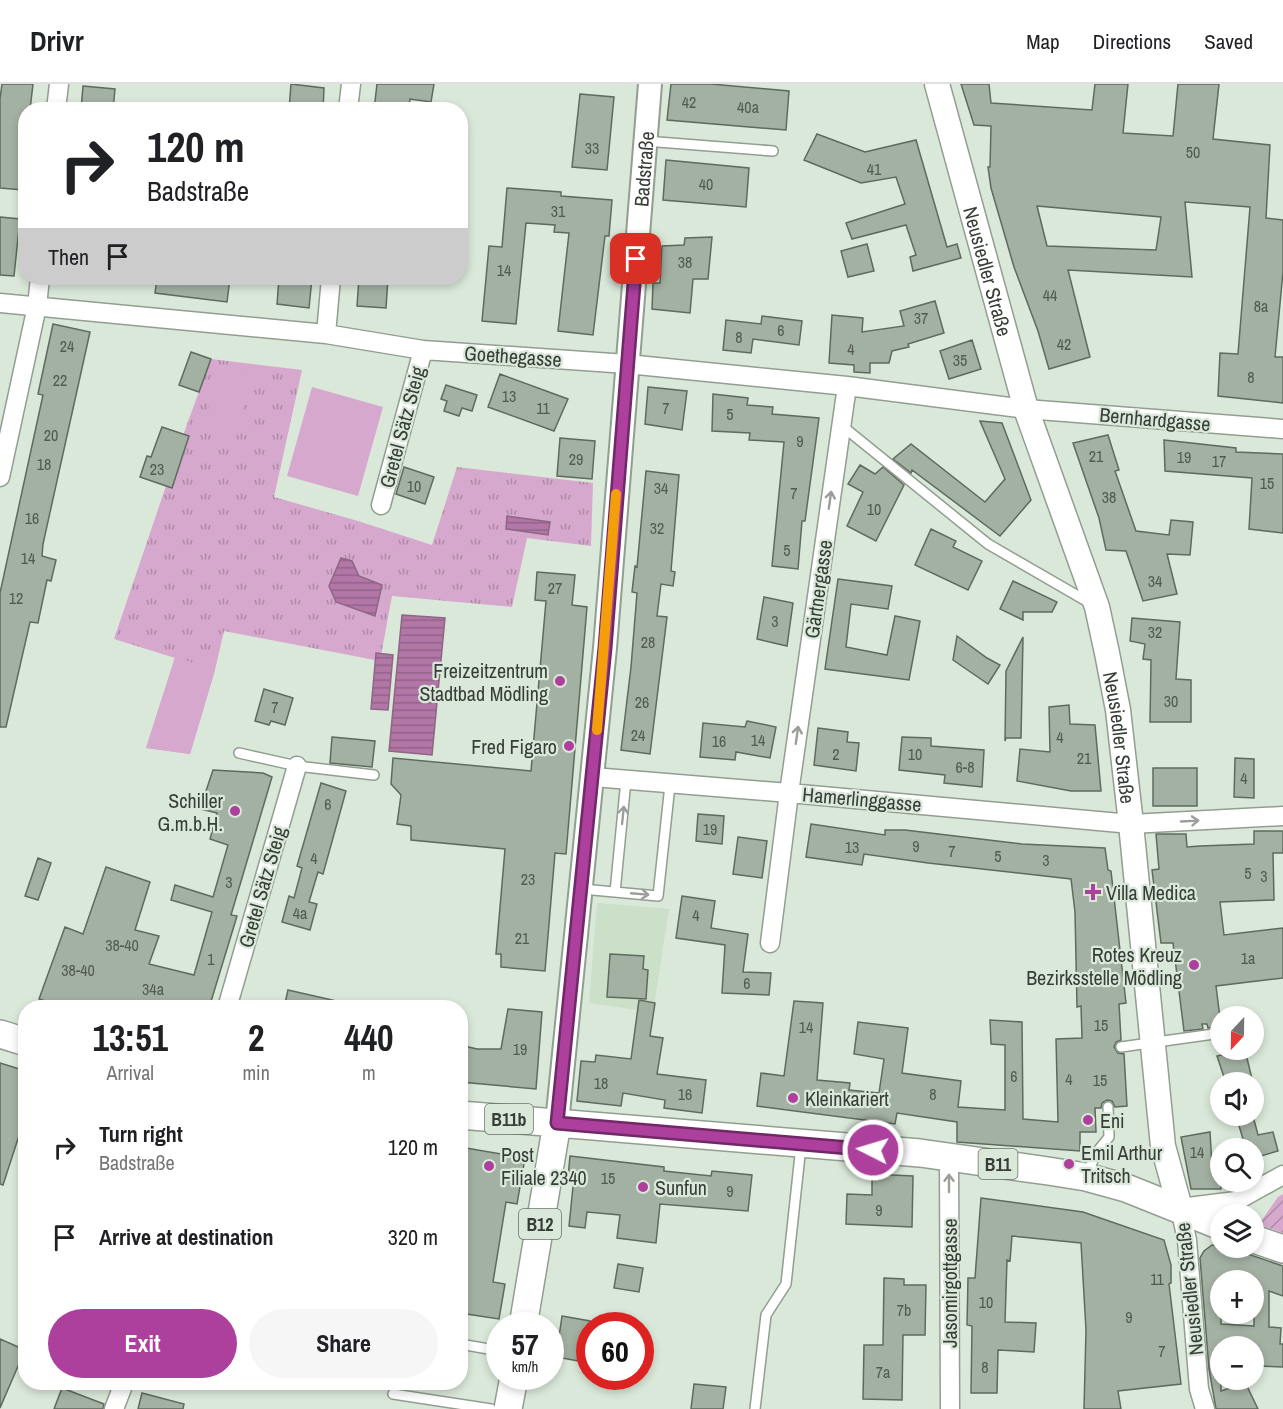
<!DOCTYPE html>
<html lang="en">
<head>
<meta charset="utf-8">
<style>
  :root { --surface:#fff; --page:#f6f6f6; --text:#202124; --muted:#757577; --line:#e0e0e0; --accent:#ad3f9d }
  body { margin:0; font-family:"Archivo Narrow",sans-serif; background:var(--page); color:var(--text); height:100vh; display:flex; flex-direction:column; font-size:22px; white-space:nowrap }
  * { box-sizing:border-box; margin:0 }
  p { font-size:20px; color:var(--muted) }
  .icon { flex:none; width:33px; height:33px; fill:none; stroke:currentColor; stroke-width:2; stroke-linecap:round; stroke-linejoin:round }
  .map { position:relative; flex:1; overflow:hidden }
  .side { position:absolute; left:18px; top:916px; width:450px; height:390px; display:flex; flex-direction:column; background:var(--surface); border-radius:24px; box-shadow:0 3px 9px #0003 }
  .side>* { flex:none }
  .guide { position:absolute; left:18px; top:18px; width:450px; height:183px; border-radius:24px; box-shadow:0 3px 9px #0003; background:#fff; color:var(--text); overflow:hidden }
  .needle { width:39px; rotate:202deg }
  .buttons { position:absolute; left:1210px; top:922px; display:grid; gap:12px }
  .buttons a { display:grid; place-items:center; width:54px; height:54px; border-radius:50%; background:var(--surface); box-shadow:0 3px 9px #0003; font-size:30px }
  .speed { position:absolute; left:486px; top:1228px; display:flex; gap:12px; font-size:30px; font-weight:700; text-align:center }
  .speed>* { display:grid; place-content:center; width:78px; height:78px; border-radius:50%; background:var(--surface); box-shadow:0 3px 9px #0003; line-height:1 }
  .speed small { font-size:15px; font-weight:400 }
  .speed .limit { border:9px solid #d22; background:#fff; color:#111 }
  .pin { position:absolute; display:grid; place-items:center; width:51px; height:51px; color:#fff; margin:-26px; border-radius:12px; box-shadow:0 3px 9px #0006 }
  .me { position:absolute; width:66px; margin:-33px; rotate:275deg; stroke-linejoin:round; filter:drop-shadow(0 0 4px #0008) }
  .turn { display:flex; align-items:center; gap:21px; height:126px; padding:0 30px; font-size:27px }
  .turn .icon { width:78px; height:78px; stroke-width:2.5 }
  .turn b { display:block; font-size:42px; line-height:51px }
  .then { display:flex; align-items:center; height:57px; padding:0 30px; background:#0003; gap:12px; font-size:22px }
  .eta { display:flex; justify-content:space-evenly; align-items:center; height:102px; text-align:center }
  .eta b { font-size:36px; font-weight:800; line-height:42px }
  .primary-button { display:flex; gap:12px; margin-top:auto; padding:12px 30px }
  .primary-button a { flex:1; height:69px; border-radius:36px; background:var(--accent); color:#fff; font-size:24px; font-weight:800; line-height:69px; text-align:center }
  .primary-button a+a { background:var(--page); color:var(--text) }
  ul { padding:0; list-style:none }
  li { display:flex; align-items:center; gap:18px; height:90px; padding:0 30px }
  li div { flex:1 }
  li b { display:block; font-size:22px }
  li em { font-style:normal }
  header { display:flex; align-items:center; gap:36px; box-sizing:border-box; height:84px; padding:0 30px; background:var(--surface); border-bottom:2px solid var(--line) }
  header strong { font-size:28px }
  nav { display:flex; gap:33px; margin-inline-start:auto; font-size:21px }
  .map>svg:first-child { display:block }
</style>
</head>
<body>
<header>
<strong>Drivr</strong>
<nav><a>Map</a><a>Directions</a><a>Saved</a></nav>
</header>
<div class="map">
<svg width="1283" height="1325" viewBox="0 0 1283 1325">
  <defs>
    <pattern id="grass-tufts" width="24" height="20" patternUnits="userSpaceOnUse" patternTransform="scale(1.5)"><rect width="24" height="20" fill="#d7a8cd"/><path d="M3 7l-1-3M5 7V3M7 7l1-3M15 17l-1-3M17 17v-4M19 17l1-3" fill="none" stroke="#af8aa7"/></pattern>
    <pattern id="garden-furrows" width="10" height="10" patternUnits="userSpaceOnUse" patternTransform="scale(1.5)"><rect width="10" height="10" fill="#d7a8cd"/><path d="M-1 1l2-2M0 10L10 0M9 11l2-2" fill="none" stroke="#af8aa7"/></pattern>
    <pattern id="water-rules" width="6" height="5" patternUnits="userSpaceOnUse" patternTransform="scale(1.5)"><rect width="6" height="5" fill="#b277a6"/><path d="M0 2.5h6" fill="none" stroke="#926388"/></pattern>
  </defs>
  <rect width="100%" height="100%" fill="#dae8d9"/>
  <!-- built -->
  <path fill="#cbdfc9" d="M597,819L669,825L640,1012L627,1010L638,926L589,919Z"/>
  <!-- grass -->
  <path fill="url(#grass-tufts)" d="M211,275L302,286L274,413L358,437L432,461L457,383L593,399L591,462L527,454L512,523L392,512L380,577L224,547L215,586L190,670L146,664L175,574L114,555L186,343Z"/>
  <!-- garden -->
  <path fill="url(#garden-furrows)" d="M1283,1110V1149L1259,1140L1278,1113Z"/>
  <!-- pitch -->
  <path fill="#d7a8cd" d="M224,283L254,294L233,350L203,338Z
    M312,303L383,323L358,412L287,392Z
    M175,573L215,586L190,670L146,664Z"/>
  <!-- water -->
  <path fill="url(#water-rules)" stroke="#8d6685" stroke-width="1.5" d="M507,432L550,438L548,451L506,445Z
    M341,474L352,477L359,492L382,501L375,532L336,518L329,502Z
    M402,531L445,534L432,671L389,667Z
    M376,569L393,571L388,626L371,625Z"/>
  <!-- building -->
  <path fill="#a3b1a2" stroke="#5e6a5d" stroke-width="1.5" fill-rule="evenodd" d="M2,0H33L30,26H26V79L23,106L0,104V15Z
    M291,0L324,4L323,26H289Z
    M377,0H434L431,18L410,15L409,26H374Z
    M671,0H711L789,7L786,46L667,36Z
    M961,0H989L991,19L1092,26L1095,0H1128L1123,49L1173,52L1178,0H1219L1213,55L1270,61L1266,134L1283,136V188L1275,273H1283V319L1218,312L1220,269L1238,270L1250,123L1185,118L1192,193L1068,186L1090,273L1049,285L1038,247L1014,183L991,104L988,83H990L991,42L974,41ZM1037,122L1161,133L1156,166L1047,162Z
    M83,2L115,5L113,26H81Z
    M580,10L614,13L607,86L572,83Z
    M817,50L865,68L916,56L947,163L957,160L961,174L913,187L910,173L916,171L906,141L852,155L846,139L905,120L896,93L861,99L804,76Z
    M666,76L749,84L746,123L663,116Z
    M507,104L561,108V112L612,116L609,152H605L593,251L558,247L569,149L554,148L555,141L526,139L516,240L482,237L489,162L502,163Z
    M0,133L20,135L14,192L0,191Z
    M712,153L708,195H693L690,229L652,225L653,199H660L662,162L684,161L685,154Z
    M867,160L874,187L848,193L841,167Z
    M157,194H230L227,218L155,209Z
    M279,194H312L309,224L277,220Z
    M359,194H388L386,224L357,222Z
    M935,217L944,249L908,260L909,263L892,267L889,279H870V289L854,288V281L829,279L832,231L863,234L862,248L904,242L900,227Z
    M762,232L802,237L799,261L753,255L751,269L723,266L726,236L761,240Z
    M53,240L90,248L43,460L42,472L56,476L51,497L47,496L38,539L30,538L6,643H0V509L43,311L38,310Z
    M972,256L981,285L949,295L940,267Z
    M191,268L211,275L199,308L179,301Z
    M500,290L568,315L554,347L488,323Z
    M446,301L477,311L472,327L462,324L459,332L444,327L447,317L441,315Z
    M648,303L687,307L682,346L645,340Z
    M713,310L748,314L747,321L773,323L772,330L819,334L805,437H802L798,485L772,482L784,358L749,356L750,349L712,347Z
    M980,337L1002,339L1031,416L1000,452L912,386L911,389L893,375L911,360L985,418L1005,395Z
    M162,343L189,352L172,404L140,393L147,372L151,373Z
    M1108,351L1119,386L1115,387L1136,447L1169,451L1171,436L1193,438L1190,471L1167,470L1177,510L1143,517L1126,467L1106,466L1099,434L1073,359Z
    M560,354L595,357L592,395L557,392Z
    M1164,356L1236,364V368L1283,370V449L1249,445L1252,394L1165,387Z
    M860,381L875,390L883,383L904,401L876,457L847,442L863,408L848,400Z
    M404,383L434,393L425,420L396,410Z
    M646,387L679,391L671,487L675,488L673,502L661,500L657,532L667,533L650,670L621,666L631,583L637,509L632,508L635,482L637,483Z
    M931,445L956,457L953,463L982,477L968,506L915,481Z
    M537,488L575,491L572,521L587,523L566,770L555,769L545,887L501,883V870H496L505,765L411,756V742L397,740L401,711L391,700L393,674L531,687L546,517L535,516Z
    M838,495L892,502L888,525L851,520L846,563L887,571L895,532L920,537L909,596L825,585Z
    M1013,497L1057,518L1052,528H1023V536L1000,525Z
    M764,513L793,519L787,562L757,555Z
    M1132,534L1180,538L1176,595L1191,596V638H1150L1151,576L1143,575L1145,560L1130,557Z
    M957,552L987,574L1000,581L988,600L953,576Z
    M1023,553L1021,654H1006L1005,657L1006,587Z
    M264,605L293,614L285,641L271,637L269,641L255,637Z
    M1069,621L1070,640L1095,641L1101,707H1071L1017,697L1020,665L1050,668L1049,623Z
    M747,637L776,643L770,674L736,668L735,676L700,673L703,639L745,643Z
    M818,644L848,648L847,658L859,659L856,687L814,681Z
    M332,653L375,657L372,683L330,679Z
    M902,653L931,654V662L984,666L982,703L944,699L945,691L899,686Z
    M1235,674L1254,675V714L1234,713Z
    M1153,684H1197V722H1153Z
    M213,686L263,689L272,693L231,831L237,832L209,924H57L58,921L39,915L65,843L83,850L106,783L150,798L135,846L159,852L149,880L194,891L212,828L171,816L175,801L213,813L228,761L210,755L217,729L200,725Z
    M321,699L346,707L323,790L318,788L309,818L317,820L310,846L282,838L289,812L294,814L302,784L297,782Z
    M698,730L724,732L722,760L696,757Z
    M811,740L885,751V746H905L1022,760L1105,764L1108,786L1111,787L1126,919L1119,920L1121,956L1116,958L1114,963L1118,969L1124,970L1127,1022L1115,1023L1112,1017L1107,1016L1102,1019L1101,1024H1095L1096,1048H1080V1067L957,1058V1038L897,1029L895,1040L757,1022L761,989L784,992L794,917L823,919L817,996L850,999L849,1006L879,1009L884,975L854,970L858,938L908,944L902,989L961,997L958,1023L1005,1026V961L991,960L990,936L1022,938L1023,1035L1058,1038L1056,955L1082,954L1081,922L1077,923L1075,828L1071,795L928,779L864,770L862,781L806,773Z
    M1254,747H1283V769H1273L1274,816L1220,818L1224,851L1283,844V894L1216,902L1221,942L1208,944L1207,940H1202L1203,945L1184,947L1173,859H1161L1152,786L1159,785L1156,750H1186L1187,763L1200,762L1254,760Z
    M738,753L767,757L762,794L733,790Z
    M38,774L51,779L38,816L25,812Z
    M682,812L715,817L711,844L748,850L743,888L771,889L769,911L722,909L725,861L676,854Z
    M610,870L644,872L643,885L648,886L646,915L607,913Z
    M288,906L341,918L340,924H284Z
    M639,916L655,919L650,952L663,954L657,990L706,996L702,1029L664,1024L665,1016L623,1009L621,1022L577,1017L581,977L595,978L596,971L631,975Z
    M508,925L542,928L536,1005L460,998V961L477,965H501Z
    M1245,966L1252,995L1226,999L1217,972Z
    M0,979L26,987V1030L3,1101L0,1100Z
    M1253,1032L1258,1051L1273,1048L1278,1067L1254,1074V1065H1225L1224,1059L1243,1055L1237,1035Z
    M1210,1048L1212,1082L1221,1078V1105H1191L1181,1053Z
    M460,1063L525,1074L517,1120L506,1118L493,1198L505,1200L499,1235L460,1229Z
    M570,1072L664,1083V1087L711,1092L712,1087L752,1091L748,1127L660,1120L656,1159L617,1154L620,1131L587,1128L585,1144L569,1142L574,1093H568Z
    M872,1090L913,1092L912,1143L846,1140L847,1110L872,1111Z
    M981,1114L1083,1128L1164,1156L1171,1181V1199L1169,1200L1181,1300L1118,1307L1121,1325H1084L1086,1246L1081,1159L1012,1152L1010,1177L1007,1176L1005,1238L1036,1239L1034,1268L998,1266L997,1309H971L972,1242L967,1241L968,1194H975Z
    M1212,1161L1230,1164L1283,1182V1212L1269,1207V1243L1281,1244L1280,1260H1283V1283L1254,1282V1263H1221V1307L1233,1303L1232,1296H1244L1258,1325H1216L1209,1285L1200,1174L1204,1167ZM1221,1197H1254V1242L1221,1240Z
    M618,1180L643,1184L639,1208L614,1204Z
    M884,1194L904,1195V1201H926L925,1251H903L902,1316L863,1315L864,1261H883Z
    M562,1232L590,1237V1279L556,1273Z
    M0,1255L25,1266L0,1324Z
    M694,1300L726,1303L723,1325H691Z
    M62,1304L104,1320L103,1325H54Z
    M142,1309L184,1320L183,1325H138Z"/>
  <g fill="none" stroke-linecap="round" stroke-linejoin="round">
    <!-- service casing -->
    <g stroke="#919e90" stroke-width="12">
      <path id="service" d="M645,57L773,67
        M841,341L988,460L1090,519
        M239,669L297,682L374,691
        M582,805L658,812L670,701
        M615,808L626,696
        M1121,963L1221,949
        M1087,1091L1096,1069L1109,1053L1108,1023
        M460,1260L500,1267
        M393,1310L491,1325
        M755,1325L766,1231L786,1200L801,1062"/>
    </g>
    <!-- minor casing -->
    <g stroke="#919e90" stroke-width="21">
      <path id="minor" d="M56,26L59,0
        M348,26L351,0
        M0,219L326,250L423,266L627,280L847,302L1026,325L1283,345
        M326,250L331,194
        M0,393L37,222L40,194
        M381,421L423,266
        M593,693L789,709L1131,740L1283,732
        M770,859L789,709L847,302
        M227,924L297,682
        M949,1073L950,1325
        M114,1325L124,1299
        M1205,1325L1199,1305L1187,1156L1180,1124L1236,1117L1283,1091"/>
    </g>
    <!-- tertiary casing -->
    <g stroke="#919e90" stroke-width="26">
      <g id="tertiary">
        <path id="s1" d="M557,1039L605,564L650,0"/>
      </g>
    </g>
    <!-- secondary casing -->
    <g stroke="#919e90" stroke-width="27">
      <g id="secondary">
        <path id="s2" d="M937,0L1026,325L1097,523L1107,569L1118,626L1131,740L1163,1062L1180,1124"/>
      </g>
    </g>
    <!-- primary casing -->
    <g stroke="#919e90" stroke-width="30">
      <path id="primary" d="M0,950L26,958
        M460,1031L920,1069L1048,1087L1086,1093L1126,1104L1221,1142
        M1254,1155L1283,1165
        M523,1242L557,1039
        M508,1325L514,1293"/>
    </g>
    <!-- service -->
    <use href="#service" stroke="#fff" stroke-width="9"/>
    <!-- minor -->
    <use href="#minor" stroke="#fff" stroke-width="18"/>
    <!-- tertiary -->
    <use href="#tertiary" stroke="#fff" stroke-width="22"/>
    <!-- secondary -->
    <use href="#secondary" stroke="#fff" stroke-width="24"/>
    <!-- primary -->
    <use href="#primary" stroke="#fff" stroke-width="27"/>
  </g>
  <!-- one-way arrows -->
  <defs><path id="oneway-shaft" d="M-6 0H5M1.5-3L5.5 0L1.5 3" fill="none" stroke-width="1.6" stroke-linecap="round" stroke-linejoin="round" transform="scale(1.5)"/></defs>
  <g stroke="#9b9e9b">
    <use href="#oneway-shaft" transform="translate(830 416) rotate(-82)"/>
    <use href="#oneway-shaft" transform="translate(797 651) rotate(-82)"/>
    <use href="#oneway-shaft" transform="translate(623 731) rotate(-84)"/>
    <use href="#oneway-shaft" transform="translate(1190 737) rotate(-3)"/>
    <use href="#oneway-shaft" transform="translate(640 810) rotate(5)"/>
    <use href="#oneway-shaft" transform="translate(949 1099) rotate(-90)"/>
  </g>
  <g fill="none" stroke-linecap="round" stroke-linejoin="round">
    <!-- route casing -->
    <g stroke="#702966" stroke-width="15">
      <path id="route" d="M636,175L605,564L557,1039L873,1066"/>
    </g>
    <!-- route -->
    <use href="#route" stroke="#ad3f9d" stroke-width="10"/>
    <!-- slow -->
    <path stroke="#f59e0b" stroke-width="10" d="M597,646L616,410"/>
  </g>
  <!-- markers -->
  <g fill="#ad3f9d" stroke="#dae8d9" stroke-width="2">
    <circle cx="560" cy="597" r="6"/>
    <circle cx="569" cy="662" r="6"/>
    <circle cx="235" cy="727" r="6"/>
    <path d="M1090 799h6v6h6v6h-6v6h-6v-6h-6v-6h6z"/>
    <circle cx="1194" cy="881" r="6"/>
    <circle cx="793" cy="1014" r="6"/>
    <circle cx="1088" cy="1036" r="6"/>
    <circle cx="1069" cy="1080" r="6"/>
    <circle cx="489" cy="1082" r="6"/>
    <circle cx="643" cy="1103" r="6"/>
  </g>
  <g text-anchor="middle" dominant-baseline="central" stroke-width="4.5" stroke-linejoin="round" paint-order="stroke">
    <!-- number labels -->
    <g font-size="16" fill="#525a52">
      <text x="689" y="18">42</text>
      <text x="748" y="23">40a</text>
      <text x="592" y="64">33</text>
      <text x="1193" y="68">50</text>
      <text x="874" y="85">41</text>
      <text x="706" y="100">40</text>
      <text x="558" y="127">31</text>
      <text x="685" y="178">38</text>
      <text x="504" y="186">14</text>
      <text x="1050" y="211">44</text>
      <text x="1261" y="222">8a</text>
      <text x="921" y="234">37</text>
      <text x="781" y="246">6</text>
      <text x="739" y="253">8</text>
      <text x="1064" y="260">42</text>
      <text x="67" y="262">24</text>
      <text x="851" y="265">4</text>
      <text x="960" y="276">35</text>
      <text x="1251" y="293">8</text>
      <text x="60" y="296">22</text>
      <text x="509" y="312">13</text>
      <text x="543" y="324">11</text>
      <text x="666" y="324">7</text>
      <text x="730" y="330">5</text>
      <text x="51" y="351">20</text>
      <text x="800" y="357">9</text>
      <text x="1096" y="372">21</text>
      <text x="1184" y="373">19</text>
      <text x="576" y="375">29</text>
      <text x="1219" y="377">17</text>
      <text x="44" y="380">18</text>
      <text x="157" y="385">23</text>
      <text x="1267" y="399">15</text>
      <text x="414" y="402">10</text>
      <text x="661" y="404">34</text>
      <text x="794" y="409">7</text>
      <text x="1109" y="413">38</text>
      <text x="874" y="425">10</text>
      <text x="32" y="434">16</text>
      <text x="657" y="444">32</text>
      <text x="787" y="466">5</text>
      <text x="28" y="474">14</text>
      <text x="1155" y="497">34</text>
      <text x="555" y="504">27</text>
      <text x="16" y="514">12</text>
      <text x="775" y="537">3</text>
      <text x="1155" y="548">32</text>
      <text x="648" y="558">28</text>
      <text x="1171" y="617">30</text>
      <text x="642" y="618">26</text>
      <text x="275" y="623">7</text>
      <text x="638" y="651">24</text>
      <text x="1060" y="653">4</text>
      <text x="758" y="656">14</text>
      <text x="719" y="657">16</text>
      <text x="836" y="670">2</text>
      <text x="915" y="670">10</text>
      <text x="1084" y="674">21</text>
      <text x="965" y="683">6-8</text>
      <text x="1244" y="694">4</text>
      <text x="328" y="720">6</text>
      <text x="710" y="745">19</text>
      <text x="916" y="762">9</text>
      <text x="852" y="763">13</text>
      <text x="952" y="767">7</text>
      <text x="998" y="772">5</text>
      <text x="314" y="774">4</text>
      <text x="1046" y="776">3</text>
      <text x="1248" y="789">5</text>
      <text x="1264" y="792">3</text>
      <text x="528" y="795">23</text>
      <text x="229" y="798">3</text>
      <text x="300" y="829">4a</text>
      <text x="696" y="831">4</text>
      <text x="522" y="854">21</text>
      <text x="122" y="861">38-40</text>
      <text x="1248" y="874">1a</text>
      <text x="211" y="875">1</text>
      <text x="78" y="886">38-40</text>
      <text x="747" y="899">6</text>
      <text x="153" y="905">34a</text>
      <text x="1101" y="941">15</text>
      <text x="806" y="943">14</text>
      <text x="520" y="965">19</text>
      <text x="1014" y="992">6</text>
      <text x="1069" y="995">4</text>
      <text x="1100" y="996">15</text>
      <text x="601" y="999">18</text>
      <text x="685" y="1010">16</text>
      <text x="933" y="1010">8</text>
      <text x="1197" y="1068">14</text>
      <text x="608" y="1094">15</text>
      <text x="730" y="1107">9</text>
      <text x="879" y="1126">9</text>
      <text x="1157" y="1195">11</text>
      <text x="986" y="1218">10</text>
      <text x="904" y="1226">7b</text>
      <text x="1129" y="1233">9</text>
      <text x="1162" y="1267">7</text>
      <text x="985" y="1283">8</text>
      <text x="883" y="1288">7a</text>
    </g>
    <!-- shield labels -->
    <g fill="#dae8d9" stroke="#687068" stroke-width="1.5">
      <rect x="485" y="1020" width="48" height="30" rx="4.5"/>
      <rect x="978.5" y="1065" width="39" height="30" rx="4.5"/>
      <rect x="519" y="1125" width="42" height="30" rx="4.5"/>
    </g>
    <g font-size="18" font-weight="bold" fill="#373d37">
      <text x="509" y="1035">B11b</text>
      <text x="998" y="1080">B11</text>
      <text x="540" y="1140">B12</text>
    </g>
    <!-- street labels -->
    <g font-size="20" fill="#373d37" stroke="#dae8d9">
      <text stroke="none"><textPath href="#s1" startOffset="958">Badstraße</textPath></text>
      <text stroke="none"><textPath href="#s2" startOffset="194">Neusiedler Straße</textPath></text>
      <text transform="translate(513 272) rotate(4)">Goethegasse</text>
      <text transform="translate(1155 335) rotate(5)">Bernhardgasse</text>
      <text transform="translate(402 343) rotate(-75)">Gretel Sätz Steig</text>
      <text transform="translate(818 505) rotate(-82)">Gärtnergasse</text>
      <text stroke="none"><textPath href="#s2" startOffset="680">Neusiedler Straße</textPath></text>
      <text transform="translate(862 715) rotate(5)">Hamerlinggasse</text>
      <text transform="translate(262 803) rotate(-74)">Gretel Sätz Steig</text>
      <text transform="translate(949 1199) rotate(-90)">Jasomirgottgasse</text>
      <text transform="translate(1189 1205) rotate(-96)">Neusiedler Straße</text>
    </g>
    <!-- poi labels -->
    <g font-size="20" fill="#373d37" stroke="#dae8d9" text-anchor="start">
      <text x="548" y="586" text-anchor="end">Freizeitzentrum<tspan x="548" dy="23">Stadtbad Mödling</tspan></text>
      <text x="557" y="662" text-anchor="end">Fred Figaro</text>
      <text x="223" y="716" text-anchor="end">Schiller<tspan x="223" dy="23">G.m.b.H.</tspan></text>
      <text x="1106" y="808">Villa Medica</text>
      <text x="1182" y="870" text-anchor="end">Rotes Kreuz<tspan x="1182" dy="23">Bezirksstelle Mödling</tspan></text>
      <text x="805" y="1014">Kleinkariert</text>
      <text x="1100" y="1036">Eni</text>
      <text x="1081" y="1068">Emil Arthur<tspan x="1081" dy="23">Tritsch</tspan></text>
      <text x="501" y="1070">Post<tspan x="501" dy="23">Filiale 2340</tspan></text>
      <text x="655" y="1103">Sunfun</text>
    </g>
  </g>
</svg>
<div class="buttons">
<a><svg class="needle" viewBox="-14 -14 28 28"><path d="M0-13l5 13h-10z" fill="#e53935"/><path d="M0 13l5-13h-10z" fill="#757577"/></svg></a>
<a><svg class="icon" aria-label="sound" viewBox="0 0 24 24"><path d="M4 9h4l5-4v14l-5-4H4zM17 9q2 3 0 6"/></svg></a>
<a><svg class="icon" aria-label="search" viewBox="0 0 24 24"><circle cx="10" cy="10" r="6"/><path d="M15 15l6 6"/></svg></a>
<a><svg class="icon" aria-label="layers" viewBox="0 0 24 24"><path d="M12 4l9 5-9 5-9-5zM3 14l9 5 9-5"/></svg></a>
<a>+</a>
<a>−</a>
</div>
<div class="speed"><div>57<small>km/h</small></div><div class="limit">60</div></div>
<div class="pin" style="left:636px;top:175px;background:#d93025"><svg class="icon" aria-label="arrive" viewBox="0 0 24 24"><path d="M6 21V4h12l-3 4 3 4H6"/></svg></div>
<svg class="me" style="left:873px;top:1066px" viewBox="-20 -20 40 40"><circle r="17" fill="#ad3f9d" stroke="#fff" stroke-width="3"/><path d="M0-11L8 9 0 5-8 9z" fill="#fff"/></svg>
<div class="guide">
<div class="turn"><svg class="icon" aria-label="right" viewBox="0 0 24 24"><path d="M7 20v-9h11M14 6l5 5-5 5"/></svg><div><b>120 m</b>Badstraße</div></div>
<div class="then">Then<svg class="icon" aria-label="arrive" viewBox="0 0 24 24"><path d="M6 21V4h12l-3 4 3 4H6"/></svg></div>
</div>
<section class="side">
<div class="eta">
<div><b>13:51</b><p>Arrival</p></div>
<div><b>2</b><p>min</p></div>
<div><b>440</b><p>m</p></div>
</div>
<ul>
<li><svg class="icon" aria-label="right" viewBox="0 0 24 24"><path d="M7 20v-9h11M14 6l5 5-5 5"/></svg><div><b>Turn right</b><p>Badstraße</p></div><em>120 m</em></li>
<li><svg class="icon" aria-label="arrive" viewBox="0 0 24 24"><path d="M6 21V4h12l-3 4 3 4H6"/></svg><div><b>Arrive at destination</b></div><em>320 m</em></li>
</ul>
<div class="primary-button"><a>Exit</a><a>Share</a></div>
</section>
</div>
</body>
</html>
